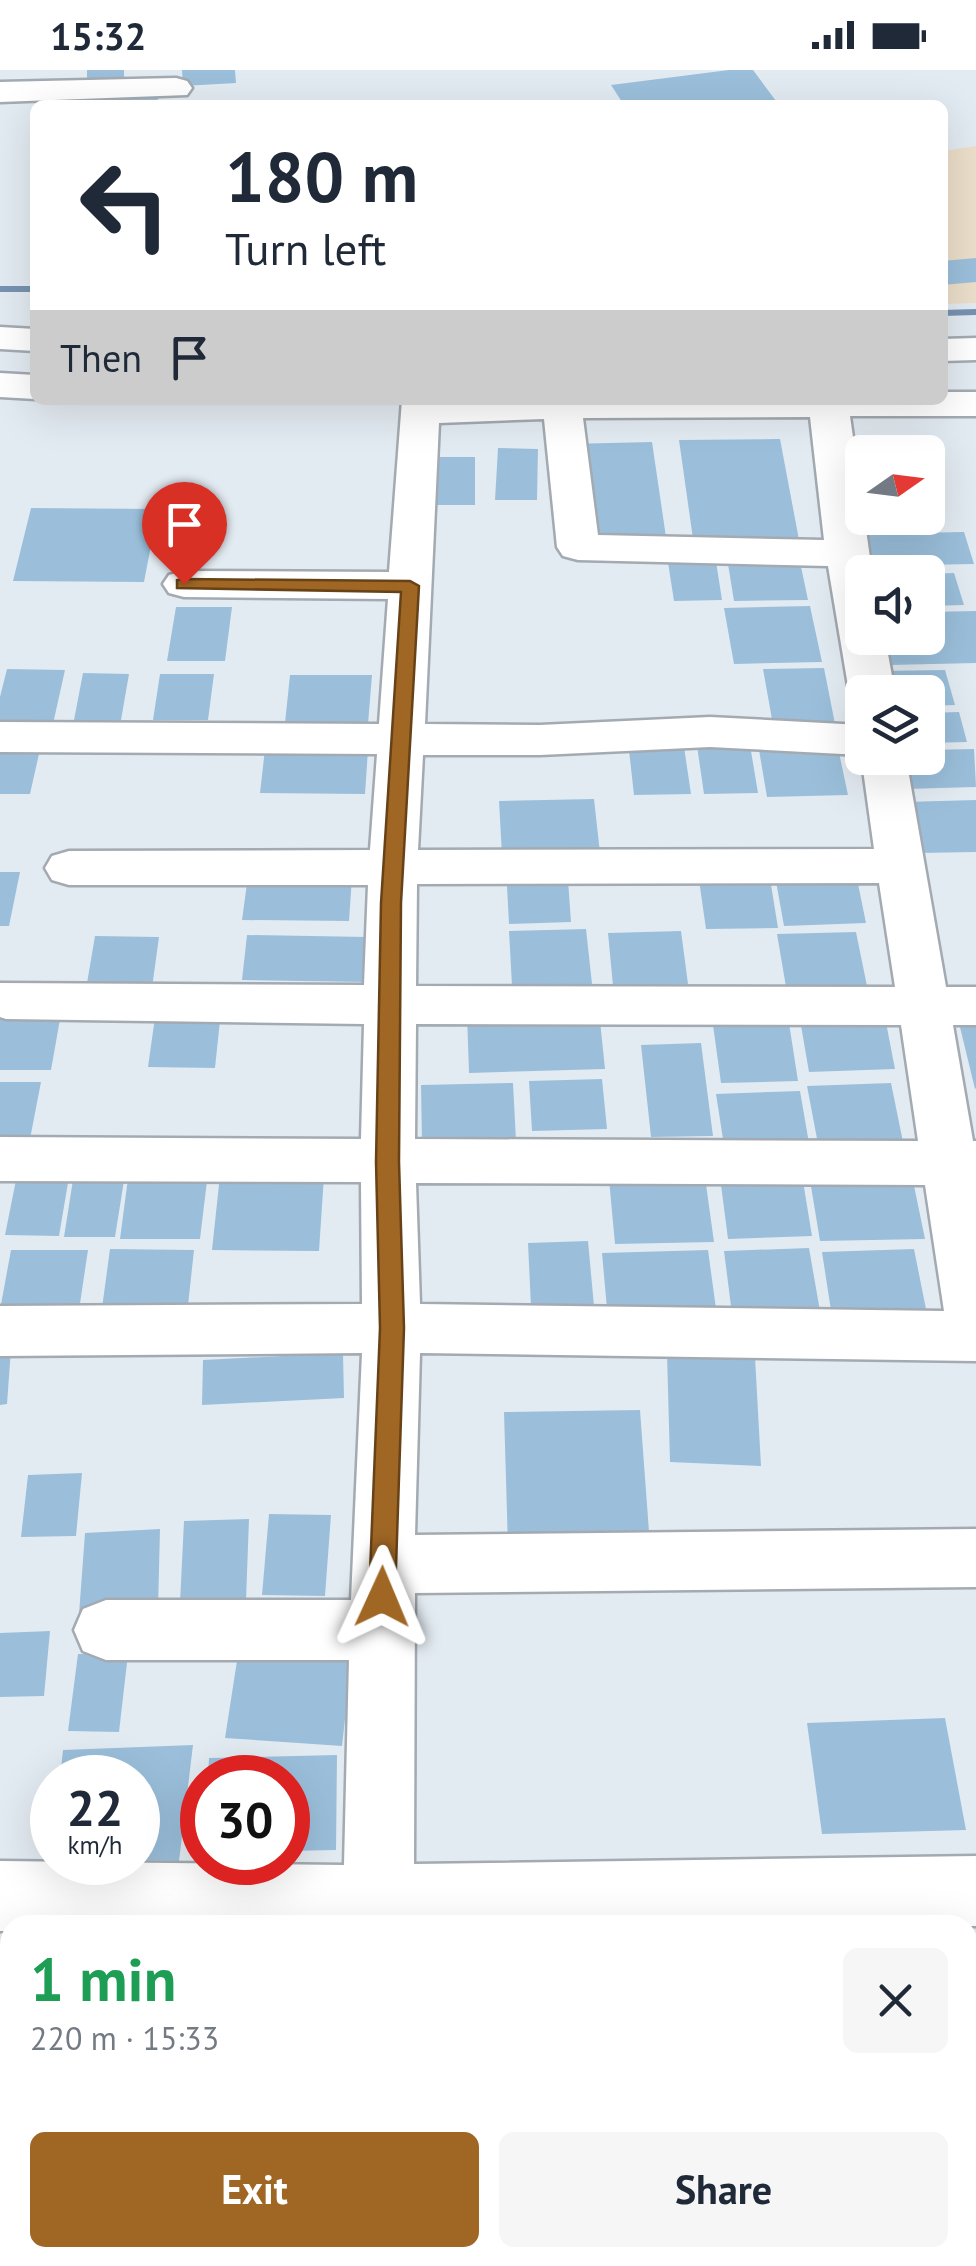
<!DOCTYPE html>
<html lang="en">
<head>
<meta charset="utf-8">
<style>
  :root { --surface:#fff; --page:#f6f6f7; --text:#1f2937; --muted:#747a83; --accent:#9f6624 }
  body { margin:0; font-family:"PT Sans",sans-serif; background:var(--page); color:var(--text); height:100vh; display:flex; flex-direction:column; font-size:38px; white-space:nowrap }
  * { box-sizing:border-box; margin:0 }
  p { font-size:32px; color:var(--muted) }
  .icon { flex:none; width:55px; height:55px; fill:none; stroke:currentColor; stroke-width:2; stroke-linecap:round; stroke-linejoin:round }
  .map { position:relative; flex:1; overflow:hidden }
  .details { position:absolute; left:0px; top:1845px; width:978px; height:352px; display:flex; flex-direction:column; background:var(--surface); border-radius:30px 30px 0 0; box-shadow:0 10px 40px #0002 }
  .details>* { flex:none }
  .top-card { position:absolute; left:30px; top:30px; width:918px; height:305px; border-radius:15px; box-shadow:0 10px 40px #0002; background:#fff; color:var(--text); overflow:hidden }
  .needle { width:65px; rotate:76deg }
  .controls { position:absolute; left:845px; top:365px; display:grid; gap:20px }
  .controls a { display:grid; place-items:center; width:100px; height:100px; border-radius:15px; background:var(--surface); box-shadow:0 10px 40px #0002; font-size:50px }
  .speed { position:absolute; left:30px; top:1685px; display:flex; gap:20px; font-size:50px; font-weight:700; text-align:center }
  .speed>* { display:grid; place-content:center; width:130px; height:130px; border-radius:50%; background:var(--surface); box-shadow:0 10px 40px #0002; line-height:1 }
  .speed small { font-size:25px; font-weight:400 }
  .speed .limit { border:15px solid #d22; background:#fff; color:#111 }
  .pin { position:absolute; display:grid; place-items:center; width:85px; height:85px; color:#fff; margin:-102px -42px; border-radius:50% 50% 50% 0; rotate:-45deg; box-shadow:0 0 10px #0007 }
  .pin .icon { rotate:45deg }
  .me { position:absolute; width:110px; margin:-55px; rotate:1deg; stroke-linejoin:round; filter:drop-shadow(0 0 8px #0008) }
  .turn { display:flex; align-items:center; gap:35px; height:210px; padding:0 30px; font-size:45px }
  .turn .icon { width:130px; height:130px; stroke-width:2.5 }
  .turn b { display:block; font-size:70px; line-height:85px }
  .then { display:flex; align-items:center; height:95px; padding:0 30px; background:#0003; gap:20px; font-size:38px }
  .round { display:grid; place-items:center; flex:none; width:105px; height:105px; border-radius:15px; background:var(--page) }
  .summary { display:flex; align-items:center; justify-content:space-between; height:170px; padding:0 30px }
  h1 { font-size:60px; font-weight:700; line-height:75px; color:#1e9e55 }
  .cta { display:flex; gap:20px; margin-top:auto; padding:20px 30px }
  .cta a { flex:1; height:115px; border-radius:15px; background:var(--accent); color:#fff; font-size:40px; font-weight:700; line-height:115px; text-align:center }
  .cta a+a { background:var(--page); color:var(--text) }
  .status { display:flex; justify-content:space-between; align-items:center; height:70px; padding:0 50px; background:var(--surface); direction:ltr }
  .status svg { height:28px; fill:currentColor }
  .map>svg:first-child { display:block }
</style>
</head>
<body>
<div class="status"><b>15:32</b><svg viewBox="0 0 49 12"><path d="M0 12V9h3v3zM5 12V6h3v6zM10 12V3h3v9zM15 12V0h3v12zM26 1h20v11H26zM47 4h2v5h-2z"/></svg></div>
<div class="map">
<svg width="976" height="2196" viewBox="0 0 976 2196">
  <rect width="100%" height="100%" fill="#e3ebf2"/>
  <!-- commercial -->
  <path fill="#ebdeca" d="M976,76V233L943,234V81Z"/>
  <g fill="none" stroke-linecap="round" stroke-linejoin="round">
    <!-- stream -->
    <path fill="#7792b1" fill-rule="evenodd" d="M0,216H35V222H0Z
      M976,239V245L942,246V240Z"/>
  </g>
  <!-- building -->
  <path fill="#9bbfdb" d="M87,0H124V16L87,18Z
    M182,0H235L236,13L183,16Z
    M729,0H753L776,31L624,35L611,15Z
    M159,22L157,35H121L122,23Z
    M976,188V212L942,215V191Z
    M876,367L880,382H862V389H850L845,368Z
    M780,369L800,475L694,476L679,370Z
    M652,372L666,467L578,468L568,374Z
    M498,378L538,379L537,430H495Z
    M432,387H475V435H431Z
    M31,438L158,439L144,512L13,511Z
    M964,462L974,494L865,496L857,464Z
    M715,485L722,530L674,531L667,486Z
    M799,487L808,530L734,531L727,488Z
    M954,503L964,535L928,536V504Z
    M810,536L822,592L734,594L724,538Z
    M176,537H232L225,591H167Z
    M976,541V593L889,595L883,568H928V542Z
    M824,598L835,654L773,655L763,599Z
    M7,599L65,600L53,654L0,653V627Z
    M945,600L955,635L928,636V622H885L880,601Z
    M83,603L129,604L121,650H74Z
    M160,604H214L208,650H153Z
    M290,605H372L368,654L285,653Z
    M959,642L967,672L928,673V643Z
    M683,670L691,724L634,725L628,671Z
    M0,675H41L30,724H0Z
    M750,675L758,723L704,724L697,676Z
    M838,678L848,725L767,727L759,680Z
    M265,679L368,680L365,724L260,723Z
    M974,679L976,717L905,719L897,688H928V680Z
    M594,729L600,783L502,785L499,731Z
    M976,730V782L919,783L906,732Z
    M567,796L571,852L509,854L506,798Z
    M0,802H20L9,856H0Z
    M769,802L778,858L706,859L698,803Z
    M856,804L866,853L784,856L775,806Z
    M248,806L352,807L349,851L242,850Z
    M586,859L592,914L512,916L509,861Z
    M681,861L688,914L613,916L608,863Z
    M856,862L867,916L786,917L777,864Z
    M247,865L368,867L365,912L242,910Z
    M95,866L159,867L151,925H85Z
    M0,937L62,938L51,1000H0Z
    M156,940L221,941L215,998L148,997Z
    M599,941L605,999L469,1003L467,945Z
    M884,942L895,999L809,1002L799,944Z
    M976,948V1018L975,1019L958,949Z
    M789,953L798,1011L721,1013L713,955Z
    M701,973L713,1066L651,1067L641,975Z
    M602,1009L607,1059L532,1061L529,1011Z
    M0,1012H41L30,1069H0Z
    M513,1013L516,1071L422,1074L421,1015Z
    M891,1013L903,1072L818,1074L807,1016Z
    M800,1021L810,1079L725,1082L716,1024Z
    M130,1093L209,1094L200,1169H120Z
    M75,1097L126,1098L115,1167H64Z
    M18,1100L70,1101L59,1166L5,1165Z
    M911,1101L925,1169L820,1171L809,1104Z
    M220,1105L324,1106L319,1181L212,1180Z
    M802,1105L812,1166L728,1169L720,1107Z
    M705,1107L714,1172L615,1174L609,1109Z
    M588,1171L594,1236L531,1237L528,1173Z
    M809,1178L820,1241L732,1244L724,1181Z
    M110,1179L194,1180L186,1254L100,1253Z
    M914,1179L927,1244L832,1247L822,1182Z
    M11,1180H88L79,1240H0Z
    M708,1180L717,1246L608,1250L602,1183Z
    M0,1265H12L7,1334L0,1335Z
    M343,1283L344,1328L202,1335L203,1290Z
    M667,1284L755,1287L761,1396L670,1392Z
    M640,1340L650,1475L508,1477L504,1342Z
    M82,1403L76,1466L21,1467L28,1405Z
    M269,1444L331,1445L325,1526L262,1525Z
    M249,1449L246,1531L180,1533L184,1451Z
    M160,1459L158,1539L79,1544L85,1463Z
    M50,1561L44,1626L0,1627V1563Z
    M239,1578L352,1586L342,1676L225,1668Z
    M78,1584H128L119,1662L68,1661Z
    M945,1648L966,1760L822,1764L807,1653Z
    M193,1675L179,1791L138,1790V1708H60L63,1680Z
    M337,1685L336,1780L288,1781V1708H208L209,1688Z
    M95,2188H159V2196H95Z"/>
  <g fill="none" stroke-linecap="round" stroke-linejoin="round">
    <!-- minor casing -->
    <g stroke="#a3aab1" stroke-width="5">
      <path id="minor" d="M176,8L187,11L192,18L187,25L0,32V12Z
        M942,322H976V346H850L872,502H862V568H885L895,622H862V634L856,632L849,622L828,496L578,490L563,486L557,477L544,349L439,353L425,654L540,655L710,647L862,655V688H906L946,917H976V955H953L973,1071H976V1291L420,1283L415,1465L976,1459V1517L415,1523L414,1794L976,1786V1856L10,1855V1861H0V1791L344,1795L349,1590H106L83,1581L74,1560L83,1539L106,1530H351L362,1283L0,1286V1236L362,1234L361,1112L0,1111V1067L361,1069L364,954L6,949L0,947V913L364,915L368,815H69L52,810L45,798L52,786L69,781L370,780L377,684L0,682V652L379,654L388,529L184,527L169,523L163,514L169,505L184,501L389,502L402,330H942ZM810,347L824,470L598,465L583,348ZM710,677L861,685L874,779L418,780L423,685H540ZM879,813L895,917L416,916L417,814ZM416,954L901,955L918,1071L415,1069ZM416,1113L925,1115L944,1241L420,1234Z
        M339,2188H417V2196H339Z"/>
    </g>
    <!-- highway casing -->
    <g stroke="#a3aab1" stroke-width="5">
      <path id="highway" d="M0,257L35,259V281L0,279Z
        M976,268V290L942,291V269Z
        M0,303L35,305V329L0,327Z"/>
    </g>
    <!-- minor -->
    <use href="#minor" fill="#fff" fill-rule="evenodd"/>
    <!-- highway -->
    <use href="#highway" fill="#fff" fill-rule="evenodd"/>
  </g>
  <!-- route -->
  <path fill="#9f6624" stroke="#674217" stroke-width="2.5" d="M184,509L410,511L419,516L401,833L399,1092L404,1258L395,1527L392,1536L382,1539L373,1536L369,1527L380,1258L376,1092L381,833L401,522L177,518V510Z"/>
</svg>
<div class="controls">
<a><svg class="needle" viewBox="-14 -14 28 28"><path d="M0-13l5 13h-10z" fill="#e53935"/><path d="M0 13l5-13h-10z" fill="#747a83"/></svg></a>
<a><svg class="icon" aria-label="sound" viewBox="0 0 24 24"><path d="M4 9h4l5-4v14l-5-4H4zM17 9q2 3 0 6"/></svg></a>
<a><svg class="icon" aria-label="layers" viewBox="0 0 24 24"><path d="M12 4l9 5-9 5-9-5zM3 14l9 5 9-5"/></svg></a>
</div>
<div class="speed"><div>22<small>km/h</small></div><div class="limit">30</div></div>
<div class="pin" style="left:184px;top:514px;background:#d93025"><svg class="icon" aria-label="arrive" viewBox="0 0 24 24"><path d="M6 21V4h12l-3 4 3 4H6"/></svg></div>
<svg class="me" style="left:382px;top:1527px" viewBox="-20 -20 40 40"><path d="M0-17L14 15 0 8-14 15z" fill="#9f6624" stroke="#fff" stroke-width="4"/></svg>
<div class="top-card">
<div class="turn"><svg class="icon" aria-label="left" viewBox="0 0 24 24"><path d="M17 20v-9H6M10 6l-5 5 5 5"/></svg><div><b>180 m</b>Turn left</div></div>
<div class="then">Then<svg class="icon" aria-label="arrive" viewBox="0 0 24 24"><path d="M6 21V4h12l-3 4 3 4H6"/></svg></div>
</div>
<section class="details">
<div class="summary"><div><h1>1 min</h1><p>220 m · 15:33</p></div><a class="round"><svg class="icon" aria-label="close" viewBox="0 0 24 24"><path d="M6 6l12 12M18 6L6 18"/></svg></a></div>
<div class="cta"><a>Exit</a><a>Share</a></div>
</section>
</div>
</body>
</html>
